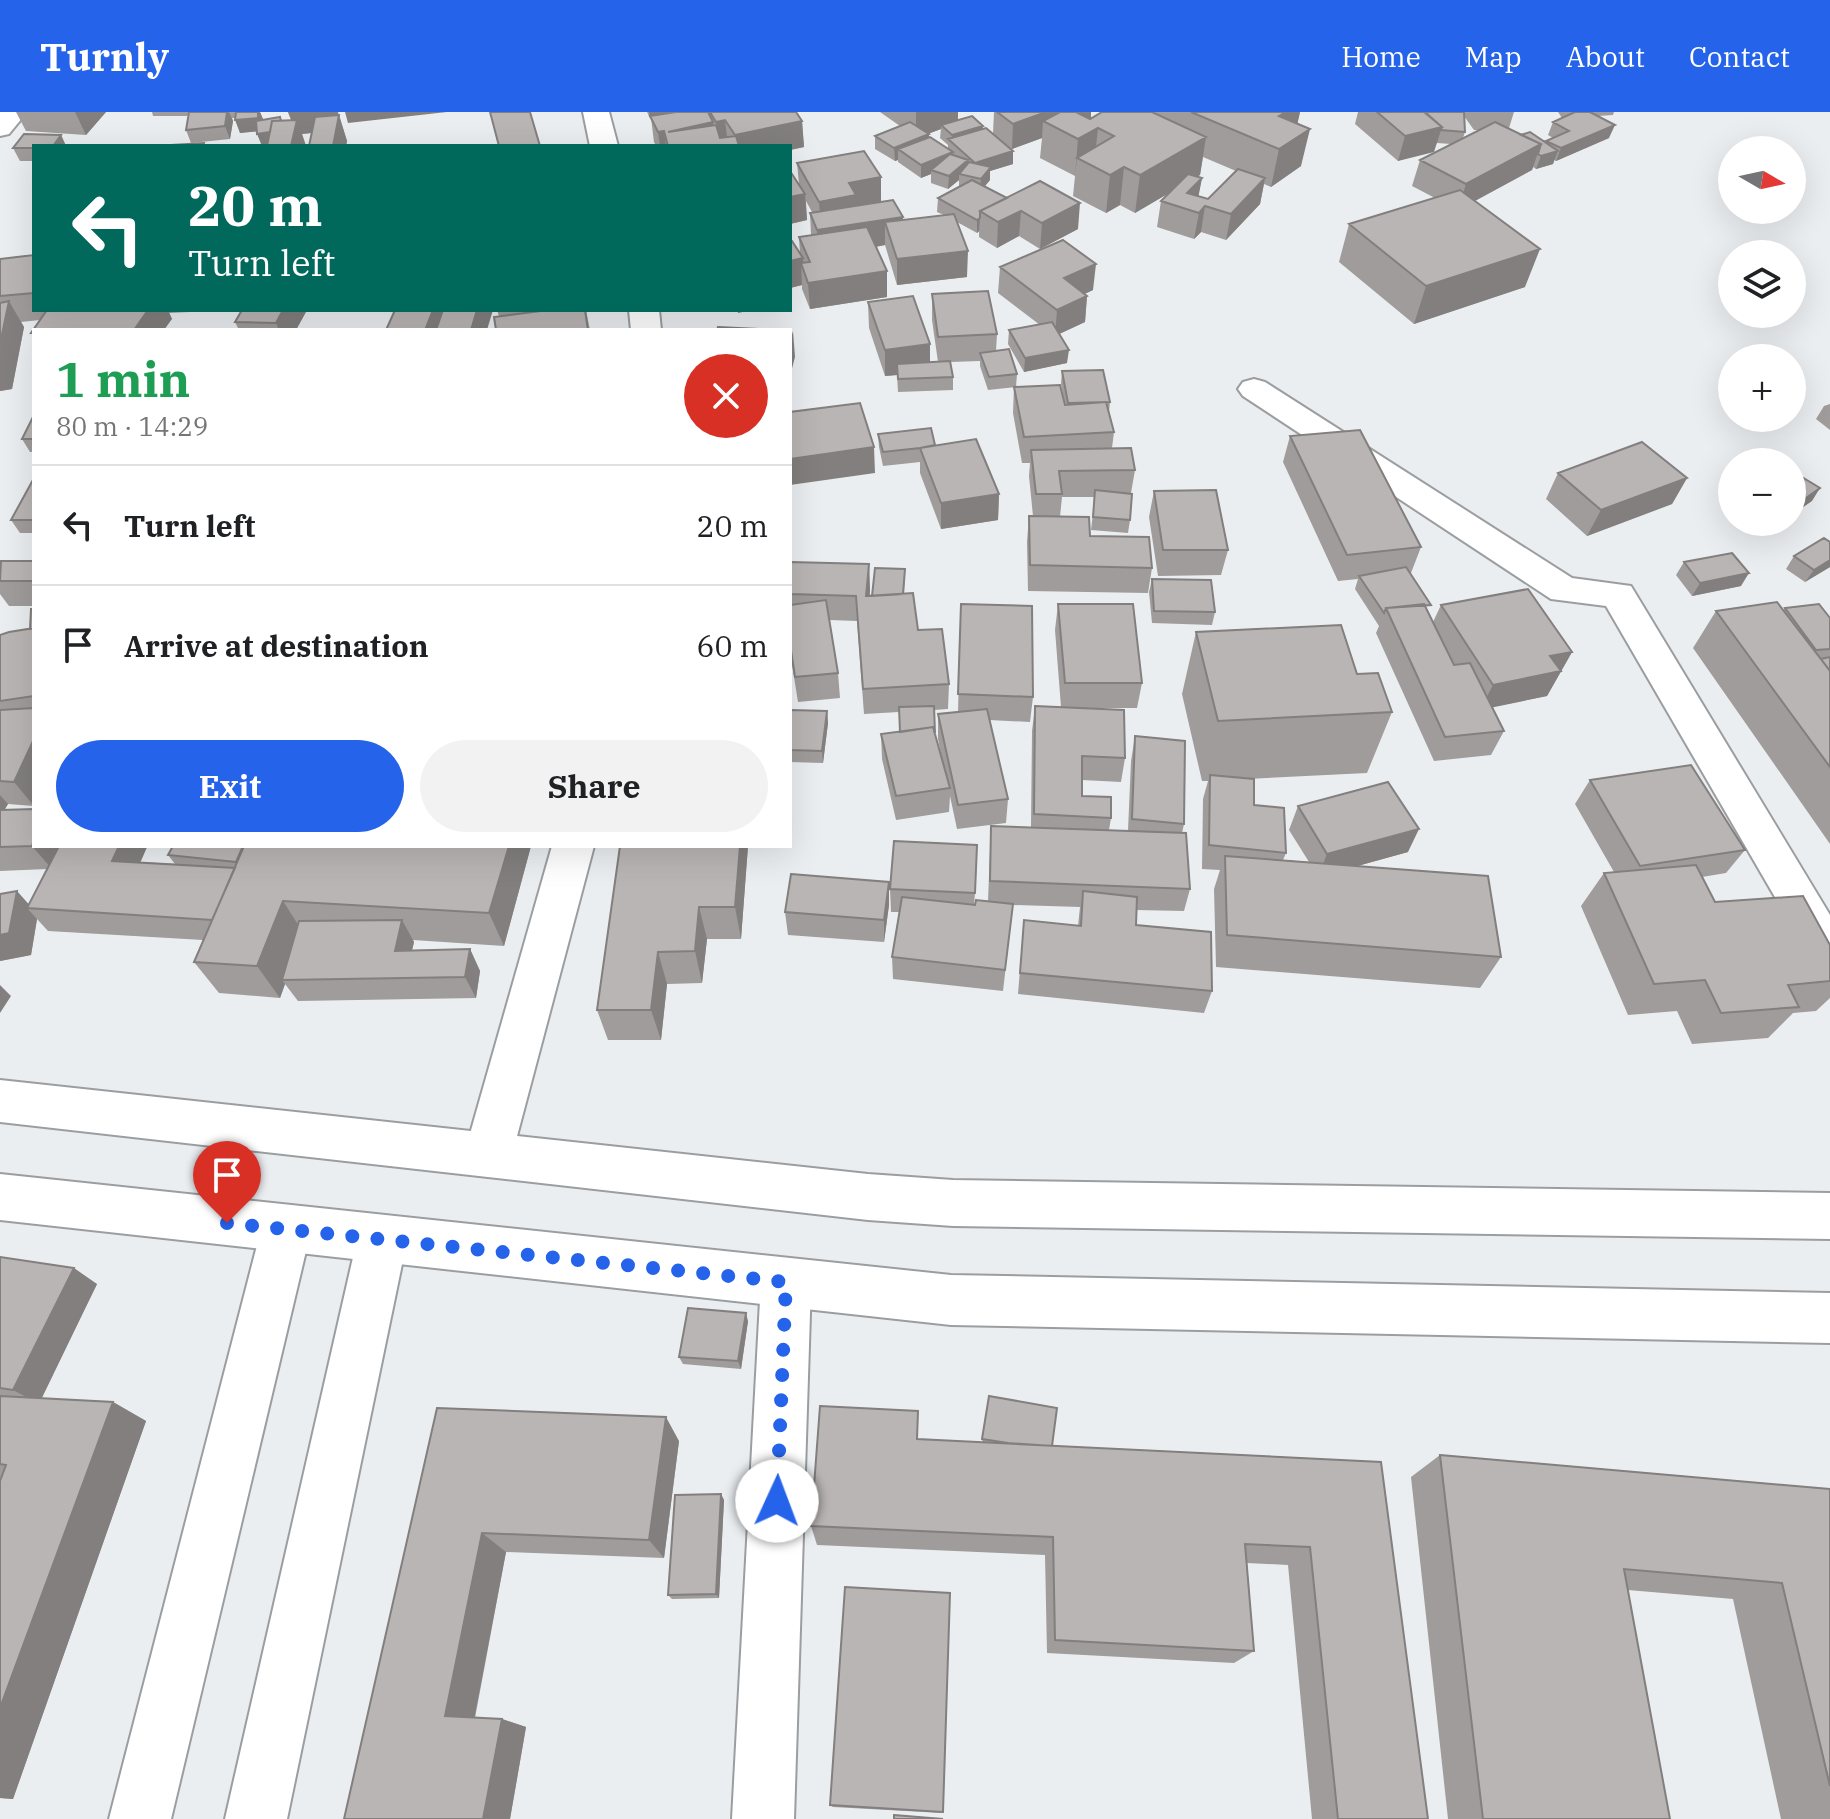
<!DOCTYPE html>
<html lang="en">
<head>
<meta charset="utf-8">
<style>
  :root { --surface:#fff; --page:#f2f2f2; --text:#202124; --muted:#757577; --line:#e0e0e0; --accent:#2563eb }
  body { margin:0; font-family:"IBM Plex Serif",serif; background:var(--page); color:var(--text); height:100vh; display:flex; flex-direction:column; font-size:30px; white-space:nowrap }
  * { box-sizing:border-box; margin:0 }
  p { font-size:26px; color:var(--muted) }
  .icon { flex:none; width:44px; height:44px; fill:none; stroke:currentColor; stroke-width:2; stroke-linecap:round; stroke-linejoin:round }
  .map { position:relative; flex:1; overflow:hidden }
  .drawer { position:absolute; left:32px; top:216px; width:760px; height:520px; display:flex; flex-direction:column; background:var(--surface); border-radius:0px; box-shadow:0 8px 32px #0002 }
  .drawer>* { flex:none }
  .guide { position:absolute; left:32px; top:32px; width:760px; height:168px; border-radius:0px; box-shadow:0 8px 32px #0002; background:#00695c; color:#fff; overflow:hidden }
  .needle { width:52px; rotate:99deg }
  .fabs { position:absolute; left:1718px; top:24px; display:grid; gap:16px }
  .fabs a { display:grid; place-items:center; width:88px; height:88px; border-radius:50%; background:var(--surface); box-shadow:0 8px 32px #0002; font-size:40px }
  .pin { position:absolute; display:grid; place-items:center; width:68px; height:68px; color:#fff; margin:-82px -34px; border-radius:50% 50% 50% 0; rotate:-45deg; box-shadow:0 0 8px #0007 }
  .pin .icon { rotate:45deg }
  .me { position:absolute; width:88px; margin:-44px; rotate:2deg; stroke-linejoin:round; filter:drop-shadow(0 0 6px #0008) }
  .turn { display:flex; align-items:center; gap:28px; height:168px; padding:0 24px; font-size:36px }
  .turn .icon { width:104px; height:104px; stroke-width:2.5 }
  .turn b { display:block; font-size:56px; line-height:68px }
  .round { display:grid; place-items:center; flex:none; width:84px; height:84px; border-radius:42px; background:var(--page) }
  .overview { display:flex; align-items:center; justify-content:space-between; height:136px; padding:0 24px }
  h1 { font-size:48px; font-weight:700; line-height:60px; color:#1e9e55 }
  .primary-button { display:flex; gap:16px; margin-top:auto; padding:16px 24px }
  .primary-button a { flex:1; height:92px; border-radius:48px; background:var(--accent); color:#fff; font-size:32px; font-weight:700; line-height:92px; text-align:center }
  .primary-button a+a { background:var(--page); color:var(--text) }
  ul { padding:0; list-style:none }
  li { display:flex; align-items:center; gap:24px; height:120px; padding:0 24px; border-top:2px solid var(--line) }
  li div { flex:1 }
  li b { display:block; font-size:30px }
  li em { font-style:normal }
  header { display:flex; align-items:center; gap:48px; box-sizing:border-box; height:112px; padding:0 40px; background:var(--accent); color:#fff }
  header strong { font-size:38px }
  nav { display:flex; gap:44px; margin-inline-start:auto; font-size:28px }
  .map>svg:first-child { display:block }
</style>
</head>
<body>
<header>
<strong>Turnly</strong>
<nav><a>Home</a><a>Map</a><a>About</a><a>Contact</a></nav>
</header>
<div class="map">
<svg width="1830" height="1707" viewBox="0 0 1830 1707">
  <rect width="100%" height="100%" fill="#ebeef1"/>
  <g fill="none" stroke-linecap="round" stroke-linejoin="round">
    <!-- minor casing -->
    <g stroke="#9b9ea0" stroke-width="4">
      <path id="minor" d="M0,0H27L9,22L0,24Z
        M583,0H609L618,34H590Z
        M629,198H659L661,218H631Z
        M1254,267L1265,270L1572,466L1631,474L1830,803V859L1815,854L1606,494L1551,487L1243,284L1238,277L1243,270Z
        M552,734H594L512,1043L505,1058L488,1065L471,1058L464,1043Z
        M286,1095L303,1102L311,1118L171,1707H109L261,1118L269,1102Z
        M382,1104L400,1111L407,1128L287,1707H225L357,1128L364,1111Z
        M786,1146L804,1153L811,1170L794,1707H732L761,1170L768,1153Z"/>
    </g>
    <!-- major casing -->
    <g stroke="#9b9ea0" stroke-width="4">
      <path id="major" d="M0,968L868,1062L953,1068L1830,1081V1127L953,1114L868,1108L0,1010Z
        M0,1062L951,1163L1830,1181V1231L951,1213L0,1108Z"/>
    </g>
    <!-- minor -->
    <use href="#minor" fill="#fff" fill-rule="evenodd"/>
    <!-- major -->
    <use href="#major" fill="#fff" fill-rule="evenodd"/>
  </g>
  <!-- wall -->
  <path fill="#9f9c9b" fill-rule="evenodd" d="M16,0H106L86,23L26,19Z
    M152,0H260L263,8L282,9L291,8L288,0H338L347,29L346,34H309L312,21L302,22L306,34H262L257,19L240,21L236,6H232L233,9L230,27L191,31L186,18L189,1L187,4H153Z
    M647,0H796L802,9L804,35L790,38V34H656L654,30L651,6H650Z
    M880,0H958V8L983,17L993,22L994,0H1091V6L1101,0H1300L1297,12L1301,54L1271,75L1264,72L1260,92L1226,128L1201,120L1194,127L1157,115L1161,89L1170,80L1135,101L1120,93L1106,101L1073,84L1075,64L1040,46L1042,26L1012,37L1013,39V52L990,59V68L985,74L1007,86L1078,117L1040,137L1019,124L997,136L979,125V119L977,121L957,110L967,165L897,173L885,133L876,135L887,185L810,197L802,177V173L790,176V129L800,142L799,125L811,123L810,101L812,100L806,89L807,108L790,112V59L799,72L797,51L881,65V90L903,108L944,103L937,100L938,86L959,75V68L948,77L931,71V62L921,66L898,50V48L895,49L875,37V24L900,14ZM941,17L940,26L948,33V36L929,25L928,22ZM1203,45L1236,59L1208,87L1198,84L1202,66L1196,65L1200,63Z
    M1358,0H1514L1509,16H1507L1521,23L1545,31L1546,29L1553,26L1548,23L1553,10L1562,6L1558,0H1614L1613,3L1598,4L1609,26L1556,49L1554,48L1553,52L1536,57L1533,55L1532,58L1475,89L1525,175L1414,212L1339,150L1349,112L1435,86L1412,74L1420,48L1451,32L1437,31L1398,49L1355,12ZM1464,4L1474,18H1480L1463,26L1465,20Z
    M61,23L66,34H34V49H20L13,36Z
    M34,143V198H191L190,200L169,201L172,207L34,218V226L31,221L40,208L21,210L24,215L12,277L0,279V147Z
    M1000,155L1093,178L1085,182L1087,184L1085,210L1059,222L1067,251L1024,260L1008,232L1009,218L1040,213L998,181Z
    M932,182L997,222L996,239L1017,262L1016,275L988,278L980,254V249L950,250L953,265V278L898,280L897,263L885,264L869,216L868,190L930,250H938L932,208Z
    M307,198L296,218H239L235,210Z
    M497,198H586L590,218H496L499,204Z
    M1062,259L1110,290L1109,300L1114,320L1112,336L1135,358L1131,381L1130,408L1128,421L1091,418L1095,385H1062L1060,405L1090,424L1152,456L1148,481L1028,479L1027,430L1029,404H1033L1029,364L1030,351H1022L1013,301L1014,275L1065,293L1061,272Z
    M1830,292V318L1816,307L1824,294Z
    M34,303V340H30L22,327Z
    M878,322L935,333L999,382L998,408L941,417L920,361V350L883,354L879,335Z
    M1290,324L1421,435L1411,461H1410L1433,510L1441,493L1572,540L1547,584L1492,595L1504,619L1491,643L1434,649L1376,521L1379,514L1355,477L1358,467L1338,469L1283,350Z
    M1558,361L1687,366L1672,392L1587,424L1546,387Z
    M34,366V421H20L11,408Z
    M1154,379L1228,438L1221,463L1158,464L1149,405Z
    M1830,430V455L1805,470L1786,457L1794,444Z
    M34,449V494H9L0,482V450Z
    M790,450L869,452L870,484H872L905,457L904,482L918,518L949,572L948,597L934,598L935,621L942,648L938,627V602L958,600L961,492L1033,585L1030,610L989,608L1008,687L1006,711L957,717L950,684L949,700L896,708L882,647L881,622L900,620L899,600L864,602L857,509L829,508L838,561L840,586L798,590L790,540Z
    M1684,450L1741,474L1692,484L1676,463Z
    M1152,467L1215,500L1212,513L1152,511L1149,480Z
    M1058,492L1142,571L1137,596H1068L1125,646L1121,670L1082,668V684L1111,706L1109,718L1128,719L1131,649L1135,624L1184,712L1182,721L1190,777L1184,799L1136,798V813L1212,879L1204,901L1018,882L1024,808L1078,814L1080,795L1013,793L1003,879L893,867L892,845L899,800H891L890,777L975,781L974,793L988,789L991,714L1031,715L1032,619L1035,594L1061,595L1055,518Z
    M1785,496L1830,506V732L1693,536L1716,499L1783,498Z
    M34,497V694L8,692L4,698L34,734L147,735L140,750L175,752L168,743L531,734L504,834L413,828L414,830L412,838L470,837L480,859L476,886L298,889L285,872L280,886L219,881L194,850L203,828L48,819L37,807L31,843L0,849V782L29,792L47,757L0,759V523L30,517Z
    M1196,520L1357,562L1392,600L1367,661L1247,667L1254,693L1286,741L1283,748L1309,750L1289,718L1298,694L1408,740L1357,754L1501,845L1480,876L1216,855L1214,777L1220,758L1202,757L1203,687L1208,669H1202L1182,582Z
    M790,598L827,599L828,611L823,651L790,650Z
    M1590,668L1745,738L1726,761L1702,765L1715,790L1830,833V886L1816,899L1793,901L1768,926L1692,932L1677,899L1628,903L1581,794L1604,761L1614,760L1575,692Z
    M620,734H748L741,827H707L702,871L667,872L661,928H608L597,898Z
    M889,793L884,830L788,823L785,800Z
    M0,1145L97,1172L41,1286L113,1290L146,1309L13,1687L0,1686Z
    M748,1209L741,1257L683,1252L679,1245Z
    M989,1284L1052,1334L1381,1350L1428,1707H1312L1288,1453L1247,1451L1254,1539L1234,1551L1047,1541L1045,1443L817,1433L811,1414L917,1327L982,1330Z
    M437,1296L679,1329L664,1446L506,1440L475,1606L502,1607L526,1615L510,1707H344Z
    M1440,1343L1830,1377V1707H1781L1733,1487L1628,1478L1670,1707H1448L1411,1365Z
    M721,1382L724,1388L719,1486L672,1487L668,1483Z
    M830,1693L943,1700L942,1701L833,1695Z"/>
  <!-- shaded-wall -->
  <path fill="#827f7e" d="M75,0H106L86,23Z
    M227,0H229L233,9L230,27L225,14Z
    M258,0H260L263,7V19L240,21L235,8Z
    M288,0H338V5L339,3L347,29L346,34H333L336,18L302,22L306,34H291L295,17Z
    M345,0H447L348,11Z
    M649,0H668L669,3L650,6Z
    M916,0H958V10L941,13V17L916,26Z
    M1046,0H1091V8L1043,9L1042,26L1012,37L1013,12Z
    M1286,0H1300L1294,27L1279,4Z
    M280,5L285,18L267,34H262L257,22Z
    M725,8L728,34H719L716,10Z
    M802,9L804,35L790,38V34H736L735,23Z
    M713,10L716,34L668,20Z
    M1615,13L1609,26L1556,49L1561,36Z
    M983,14L982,27L952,30V23Z
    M1442,15L1434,40L1398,49L1405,24Z
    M1098,16L1094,53L1077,46L1075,64L1078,27Z
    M1310,17L1301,54L1271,75L1279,37Z
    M664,19L666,34H660L658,20Z
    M929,22V35L898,37V48L895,49L894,36Z
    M61,23L66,34H53Z
    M1206,25L1200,63L1135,101L1140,63Z
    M1541,32L1532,58L1458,98L1466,72Z
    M1013,39V52L990,59V68L980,80L981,67L975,64V51Z
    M1558,39L1553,52L1536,57L1541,44Z
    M953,40V53L931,58V62L921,66V53Z
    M968,48L967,61L959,62V68L948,77L949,64Z
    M1124,55L1120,93L1106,101L1110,63Z
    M881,65V91L821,116L819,90L849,71Z
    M1202,66L1197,92L1187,81Z
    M1265,66L1260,92L1226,128L1231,102Z
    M805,82L807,108L790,112V85Z
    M1080,91L1078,117L1040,137L1042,111Z
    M1205,94L1201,120L1194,127L1199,101Z
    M1021,99L1019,124L997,136L998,110Z
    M903,105V131L885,110V133L819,144L817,118Z
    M980,106L979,119L977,121V108Z
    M1540,137L1525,175L1414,212L1426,174Z
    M968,139L967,165L897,173V147Z
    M803,146L804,160L801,151L802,173L790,176V149Z
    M1096,152L1093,178L1061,192L1064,166Z
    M887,159V185L810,197L808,171Z
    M1087,184L1085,210L1055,224L1057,198Z
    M9,189L24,215L12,277L0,279V232Z
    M148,198H168L172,207L164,218H134Z
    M283,198H307L296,218H279L276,211Z
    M433,198H452L444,218H425Z
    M477,198H493L487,218H471Z
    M738,198H752L738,201Z
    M793,219L795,245L790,264V229Z
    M930,232V258L897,252V263L885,264V238Z
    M1069,238L1067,251L1024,260L1025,246Z
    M874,335L875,361L790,373V347Z
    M1687,366L1672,392L1587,424L1601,398Z
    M1820,376L1812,389L1792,403V396Z
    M999,382L998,408L941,417V391Z
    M1830,448V455L1805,470L1814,458Z
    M869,452L870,478L867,509L866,484Z
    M1749,461L1741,474L1692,484L1700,471Z
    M1572,540L1547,584L1480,598L1493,573L1550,544Z
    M827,599L828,611L823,651L822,639Z
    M34,627V694L14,670Z
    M0,683L8,692L0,706Z
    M1419,717L1408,740L1318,765L1327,742Z
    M34,728V734H60L52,757L32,734Z
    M119,734H146L147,735L131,772L112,749Z
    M509,734H531L504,834L489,801Z
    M740,734H748L741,827L735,795Z
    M889,770V793L884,830V808Z
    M17,779L33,797L27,796L37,807L31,843L0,849V823Z
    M283,789L304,822L282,868L285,872L280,886L257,854Z
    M699,795L707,827L702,871L695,839Z
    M402,808L414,830L407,860L395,839Z
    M470,837L480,859L476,886L465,865Z
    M658,840L667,872L661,928L651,898Z
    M0,873L11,884L0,901Z
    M74,1156L97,1172L39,1292L13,1278Z
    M746,1201L748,1209L741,1257L738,1249Z
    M113,1290L146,1309L13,1687L0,1686V1596Z
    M666,1305L679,1329L664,1446L649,1428Z
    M721,1382L724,1388L719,1486L716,1482Z
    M482,1421L506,1440L473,1613L445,1604Z
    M502,1607L526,1615L510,1707H483Z"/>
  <!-- building -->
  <path fill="#b9b5b4" stroke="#827f7e" stroke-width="2" d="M189,0H227L225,14L186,18Z
    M236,0H258V6L235,8Z
    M490,0H530L540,34H499Z
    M676,0H708L713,10L668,20L716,13L720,26L736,24L739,34H668L664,19L658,20L650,4Z
    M710,0H796L802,9L735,23L725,8L716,10Z
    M997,0H1046L1013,12Z
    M1060,0H1076L1090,7L1102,0H1152L1206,25L1140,63L1124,55L1110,63L1077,46L1114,24L1098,16L1078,27L1043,9Z
    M1191,0H1286L1279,4L1310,17L1279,37Z
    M1377,0H1424L1442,15L1405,24Z
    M1425,0H1464L1465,20L1441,18L1442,15Z
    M1575,0H1590L1615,13L1561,36L1546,29L1569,19L1553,10Z
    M339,3L333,34H309L315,5Z
    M972,4L983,14L952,23L941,13Z
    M280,5L281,9H272L270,20L257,22L256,9Z
    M297,8L291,34H267L272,9Z
    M910,10L929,22L894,36L875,24Z
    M1495,10L1541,32L1466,72L1420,48Z
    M986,16L1013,39L975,51L948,27Z
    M1530,20L1558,39L1541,44L1538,42L1541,32L1521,23Z
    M24,22L61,23L53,34H34V36H13Z
    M930,25L953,40L921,53L898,37Z
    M204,31L203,34H153Z
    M864,39L881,65L849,71L856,83L819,90L797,51Z
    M950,42L968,48L949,64L931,58Z
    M969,50L991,55L981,67L959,62Z
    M1238,57L1265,66L1231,102L1205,94L1199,101L1161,89L1188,62L1202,66L1187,81L1208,87Z
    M790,59L805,82L790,85Z
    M972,68L1007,86L980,99V106L977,108L938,86Z
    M1040,69L1080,91L1042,111L1021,99L998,110L980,99Z
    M1460,78L1540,137L1426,174L1349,112Z
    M893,88L903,105L817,118L810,101Z
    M954,102L968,139L897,147L885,110Z
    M867,115L887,159L808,171L801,151L810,150L799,125Z
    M1063,128L1096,152L1064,166L1087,184L1057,198L1000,155Z
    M790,129H792L803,146L790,149Z
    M34,143V181L0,184V147Z
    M988,179L997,222L938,225L932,182Z
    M913,184L930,232L885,238L868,190Z
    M9,189L0,232V191Z
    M47,198H148L134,218H34V221H31Z
    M242,198H283L276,211L235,210Z
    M395,198H433L425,218H386Z
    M443,198H477L471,218H436Z
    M540,198H585L588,218H496L494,205L540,199Z
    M1052,210L1069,238L1025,246L1009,218Z
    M718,215L782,218H717Z
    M1009,237L1017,262L989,265L980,241Z
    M950,249L953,265L898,267L897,252Z
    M1103,258L1110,290L1068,291L1062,259Z
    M1060,273L1065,293L1106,290L1114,320L1024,325L1014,275Z
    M860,291L874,335L790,347V300Z
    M34,303V327H22Z
    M931,316L935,333L920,336L883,340L878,322Z
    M1360,318L1421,435L1347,443L1290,324Z
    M976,327L999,382L941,391L920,336Z
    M1642,330L1687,366L1601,398L1558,361Z
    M1131,336L1135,358L1059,359L1062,382H1036L1031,338Z
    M1792,359L1820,376L1792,396Z
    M34,366V408H11Z
    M1095,378L1132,382L1130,408L1093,405Z
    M1216,378L1228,438H1163L1154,379Z
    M1029,404L1089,405L1090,424L1149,425L1152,456L1030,453Z
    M1824,426L1830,430V448L1814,458L1794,444Z
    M1732,441L1749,461L1700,471L1684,450Z
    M1,449H34V469H0Z
    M790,450L869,452L866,484L913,481L918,518L942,517L949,572L863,577L856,484L790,482Z
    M1406,455L1431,493L1386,496L1384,501L1359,464Z
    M875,456L905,457L903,482L872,484Z
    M1152,467L1211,468L1215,500L1154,499Z
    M1528,477L1572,540L1550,544L1561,559L1493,573L1441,493Z
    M826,488L838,561L795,565L790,532V493Z
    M1777,490L1830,559V655L1716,499Z
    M961,492L1032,494L1033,585L958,582Z
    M1058,492H1133L1142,571H1065Z
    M1424,492L1454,553L1470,551L1504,619L1445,625L1386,496Z
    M1819,492L1830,506V537L1816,538L1785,496Z
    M31,497H34V516L30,517Z
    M1341,513L1357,562L1378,561L1392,600L1218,609L1196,520Z
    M34,516V584L0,589V523L9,520Z
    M1830,545V559L1821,547Z
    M934,594L935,621L933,615L900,620L899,595Z
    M1035,594L1124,598L1125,646L1082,644V684L1111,685V706L1034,702Z
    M34,596V627L14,670L0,669V598Z
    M987,597L1008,687L958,693L938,602Z
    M790,598L827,599L822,639L790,638Z
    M933,615L950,676L896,684L881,622Z
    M1135,624L1185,629L1184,712L1132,707Z
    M1691,653L1745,738L1640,754L1590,668Z
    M1210,663L1254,667V693L1284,696L1286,741L1209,733Z
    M1388,670L1419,717L1327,742L1298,694Z
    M34,697V728L32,734L0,735V698Z
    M991,714L1186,721L1190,777L990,769Z
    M894,729L977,733L975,781L890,777Z
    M59,734H119L112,749L235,756L212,808L27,796Z
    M173,734H243L236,750L168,743Z
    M244,734H509L489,801L283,789L257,854L194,850Z
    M620,734H740L735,795H699L695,839L658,840L651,898H597Z
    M1225,744L1488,764L1501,845L1227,823Z
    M1696,753L1715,790L1803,784L1830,833V869L1788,873L1799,895L1721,901L1705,868L1654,872L1604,761Z
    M791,762L889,770L884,808L785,800Z
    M17,779L9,821L0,823V782Z
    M1083,779L1137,785L1136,813L1211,820L1212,879L1020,861L1024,808L1081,814Z
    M902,785L975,793L976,788L1013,792L1005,858L892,845Z
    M402,808L395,839L470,837L465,865L282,868L299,809Z
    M0,1145L74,1156L13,1278L0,1276Z
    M688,1196L746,1201L738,1249L679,1245Z
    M0,1284L113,1290L0,1596V1369L6,1353L0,1352Z
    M989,1284L1057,1296L1052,1334L1008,1331L982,1327Z
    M820,1294L918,1299L917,1327L1381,1350L1428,1707H1338L1310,1435L1245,1432L1254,1539L1055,1528L1053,1425L811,1414Z
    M437,1296L666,1305L649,1428L482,1421L445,1604L502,1607L483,1707H344Z
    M1440,1343L1830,1377V1674L1782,1471L1624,1457L1670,1707H1483Z
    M721,1382L716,1482L668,1483L675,1383Z
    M845,1475L950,1481L943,1700L830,1693Z
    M894,1703L943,1707H894Z"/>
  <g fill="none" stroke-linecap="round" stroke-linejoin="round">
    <!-- route -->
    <path stroke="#2563eb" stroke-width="14" stroke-dasharray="0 25.2" d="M227,1111L786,1170L777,1389"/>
  </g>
</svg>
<div class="fabs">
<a><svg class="needle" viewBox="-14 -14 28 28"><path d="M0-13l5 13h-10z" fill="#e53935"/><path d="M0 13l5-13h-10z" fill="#757577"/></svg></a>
<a><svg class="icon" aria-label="layers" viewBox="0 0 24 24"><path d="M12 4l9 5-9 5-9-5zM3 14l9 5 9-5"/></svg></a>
<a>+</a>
<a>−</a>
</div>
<div class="pin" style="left:227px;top:1111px;background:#d93025"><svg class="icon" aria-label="arrive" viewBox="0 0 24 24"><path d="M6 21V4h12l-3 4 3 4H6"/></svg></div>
<svg class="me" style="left:777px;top:1389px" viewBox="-20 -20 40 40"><circle r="19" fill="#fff"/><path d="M0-13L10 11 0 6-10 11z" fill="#2563eb"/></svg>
<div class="guide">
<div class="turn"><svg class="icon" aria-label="left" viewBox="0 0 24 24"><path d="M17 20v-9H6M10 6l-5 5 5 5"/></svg><div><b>20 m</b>Turn left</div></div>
</div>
<section class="drawer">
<div class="overview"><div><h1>1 min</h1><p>80 m · 14:29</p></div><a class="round" style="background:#d93025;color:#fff"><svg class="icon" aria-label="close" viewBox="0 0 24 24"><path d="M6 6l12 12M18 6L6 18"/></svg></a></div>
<ul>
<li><svg class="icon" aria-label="left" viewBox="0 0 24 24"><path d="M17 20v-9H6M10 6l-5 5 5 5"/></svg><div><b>Turn left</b></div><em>20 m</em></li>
<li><svg class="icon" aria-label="arrive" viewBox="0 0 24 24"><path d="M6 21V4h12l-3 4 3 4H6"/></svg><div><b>Arrive at destination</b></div><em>60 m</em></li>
</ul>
<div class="primary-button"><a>Exit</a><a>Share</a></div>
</section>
</div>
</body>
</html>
